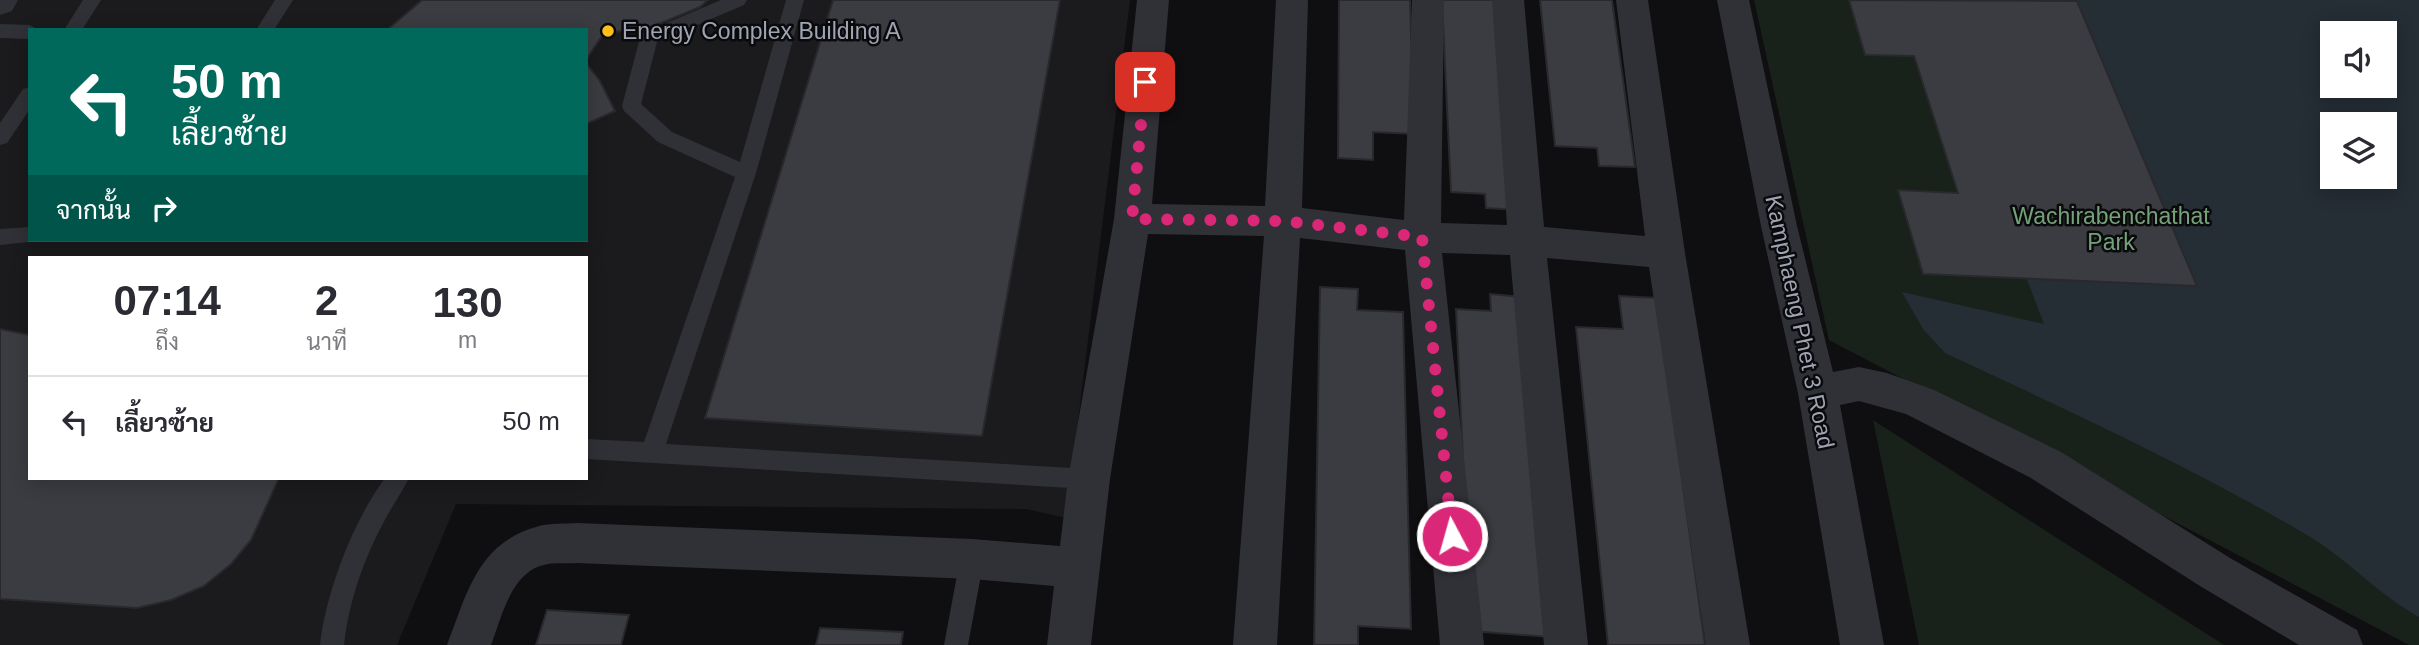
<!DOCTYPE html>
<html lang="th">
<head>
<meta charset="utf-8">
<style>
  :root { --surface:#fff; --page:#f7f7f7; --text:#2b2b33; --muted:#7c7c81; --line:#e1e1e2 }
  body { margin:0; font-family:Arial,Sarabun,sans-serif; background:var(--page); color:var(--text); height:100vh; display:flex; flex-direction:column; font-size:26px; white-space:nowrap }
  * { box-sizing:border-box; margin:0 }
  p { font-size:23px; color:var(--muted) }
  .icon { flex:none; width:38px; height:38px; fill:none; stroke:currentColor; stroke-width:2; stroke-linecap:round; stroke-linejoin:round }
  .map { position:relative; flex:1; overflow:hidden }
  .panel { position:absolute; left:28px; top:256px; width:560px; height:224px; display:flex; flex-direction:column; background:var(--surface); border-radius:0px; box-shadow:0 4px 18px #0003 }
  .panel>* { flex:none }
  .guide { position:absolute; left:28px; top:28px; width:560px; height:214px; border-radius:0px; box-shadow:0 4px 18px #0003; background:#00695c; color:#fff; overflow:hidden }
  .fabs { position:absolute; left:2320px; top:21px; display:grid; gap:14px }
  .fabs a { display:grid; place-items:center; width:77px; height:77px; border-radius:0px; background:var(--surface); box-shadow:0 4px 18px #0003; font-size:35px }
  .pin { position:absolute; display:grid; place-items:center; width:60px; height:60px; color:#fff; margin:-30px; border-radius:14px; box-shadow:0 4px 10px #0006 }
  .me { position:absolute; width:77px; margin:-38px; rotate:354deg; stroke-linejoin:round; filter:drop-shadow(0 0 5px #0008) }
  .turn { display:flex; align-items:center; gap:24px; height:147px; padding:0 28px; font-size:32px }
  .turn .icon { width:91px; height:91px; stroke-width:2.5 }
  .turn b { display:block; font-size:49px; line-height:60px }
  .then { display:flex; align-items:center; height:66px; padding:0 28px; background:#0003; gap:14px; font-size:26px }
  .eta { display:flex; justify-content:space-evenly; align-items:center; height:119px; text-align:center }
  .eta b { font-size:42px; font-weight:800; line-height:49px }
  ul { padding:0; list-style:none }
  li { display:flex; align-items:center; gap:21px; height:91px; padding:0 28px; border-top:2px solid var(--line) }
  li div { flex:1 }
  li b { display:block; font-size:26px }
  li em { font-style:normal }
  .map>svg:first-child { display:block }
</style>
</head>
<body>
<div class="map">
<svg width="2419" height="645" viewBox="0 0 2419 645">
  <rect width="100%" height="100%" fill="#0f0f11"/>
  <!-- built -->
  <path fill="#1b1b1e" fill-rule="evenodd" d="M0,0H1130L1066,518L1026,509L456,504L397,645H0ZM30,30H586V240H30ZM30,257H586V478H30Z"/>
  <!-- green -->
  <path fill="#19211b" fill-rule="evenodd" d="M1754,0H2419V645H2409L1829,340ZM2333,33H2385V86H2333ZM2333,124H2385V177H2333Z
    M1873,420L2224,645H1919Z"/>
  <!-- water -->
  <path fill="#252d35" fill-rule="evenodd" d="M1920,0H2419V617C2379,595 2349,561 2312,538C2194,468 2069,411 1945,353L1923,329L1902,292L2044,324ZM2333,33H2385V86H2333ZM2333,124H2385V177H2333Z"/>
  <!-- building -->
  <path fill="#3b3c41" stroke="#29292d" stroke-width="2" d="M422,0H708L700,7L649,28L604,33L586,60V30H387Z
    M833,0H1060L982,436L705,418Z
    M1339,0H1410L1414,134L1373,132V160L1338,158Z
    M1442,0H1502L1520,210L1486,208L1485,194L1451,192Z
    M1540,0H1612L1635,167L1599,166L1597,148L1555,146Z
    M1849,0L2077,1L2197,286L1923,274L1898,190L1958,193L1914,56L1865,55Z
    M586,63L600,81L615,111L586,124Z
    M1320,287L1358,289L1357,310L1403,312L1411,629L1358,626V645H1314Z
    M1490,294L1522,297L1550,637L1471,631L1456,309L1491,311Z
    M1619,296L1657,298L1705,645H1608L1576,327L1623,329Z
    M0,329L30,335V478H279L251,540L231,564L204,586L171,600L137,608L0,599Z
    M547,610L629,615L621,645H536Z
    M820,628L903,632L901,645H816Z"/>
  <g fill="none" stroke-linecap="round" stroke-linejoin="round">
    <!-- lane -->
    <path fill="#303136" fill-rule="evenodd" d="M83,0H101L82,30H64Z
      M275,0H293L274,30H256Z
      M721,0H747L744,5L657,42L641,104L672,132L740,162L786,0H804L756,173L666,444L1089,469L1097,472L1100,479L1097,486L1089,489L586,459V439L644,442L735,177L658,142L624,111L622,106L640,38L643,33Z
      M0,24L30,25L38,30H30V39L0,38Z
      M30,87V109L7,143L0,145V123L23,89Z
      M30,227V240L37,241L0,245V229Z
      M385,478H409C403,491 394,503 387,516C365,555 349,600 344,645H320C326,592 353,521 385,478Z
      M972,548L980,551L984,559L968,645H944L960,559L964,551Z"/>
    <!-- street -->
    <path fill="#303136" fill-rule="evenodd" d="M0,0H18L12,11L0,15Z
      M1137,0H1169L1152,204L1265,206L1276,0H1308L1302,208L1404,220L1412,0H1444L1441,223L1507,225L1492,0H1524L1544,227L1645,236L1616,0H1648L1685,253L1750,645H1706L1649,267L1547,258L1588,645H1544L1510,255L1442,253L1484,645H1440L1405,250L1300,238L1277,645H1233L1264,236L1148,234L1110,479L1091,645H1047L1054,586L972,579L577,563C566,564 554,562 544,565C511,572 501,619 491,645H447C467,593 478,542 539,526C551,523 565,524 577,523L972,539L1060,546L1068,479L1114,219Z
      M1717,0H1749L1797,226L1833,372L1859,367L1887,373L1934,390L2061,452L2230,558L2357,630L2363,645H2299L2200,586L2031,478L1906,414L1859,401L1840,405L1884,645H1840L1798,393L1761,226Z"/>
  </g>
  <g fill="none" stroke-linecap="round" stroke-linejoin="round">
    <!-- route -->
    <path stroke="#db2777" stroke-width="12" stroke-dasharray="0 21.6" d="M1145,82L1132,219L1283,221L1422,237L1452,536"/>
  </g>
  <!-- markers -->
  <circle fill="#ffbe19" stroke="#0a0a0c" stroke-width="2.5" cx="608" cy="31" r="7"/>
  <g text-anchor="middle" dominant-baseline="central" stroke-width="5" stroke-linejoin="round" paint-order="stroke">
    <!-- poi labels -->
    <g font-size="23" fill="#9fa4b3" stroke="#0a0a0c" text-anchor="start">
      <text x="622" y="31">Energy Complex Building A</text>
    </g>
    <!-- park labels -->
    <g font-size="23" fill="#74a179" stroke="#0a0a0c">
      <text x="2111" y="216">Wachirabenchathat<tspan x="2111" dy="26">Park</tspan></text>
    </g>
    <!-- street labels -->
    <g font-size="23" fill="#9fa4b3" stroke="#0a0a0c">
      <text transform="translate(1800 322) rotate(78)">Kamphaeng Phet 3 Road</text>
    </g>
  </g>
</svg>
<div class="fabs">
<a><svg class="icon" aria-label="sound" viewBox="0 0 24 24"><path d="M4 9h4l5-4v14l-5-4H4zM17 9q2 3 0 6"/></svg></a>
<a><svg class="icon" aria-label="layers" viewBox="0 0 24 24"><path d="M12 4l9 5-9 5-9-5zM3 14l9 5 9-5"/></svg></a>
</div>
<div class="pin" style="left:1145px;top:82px;background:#d93025"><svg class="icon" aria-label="arrive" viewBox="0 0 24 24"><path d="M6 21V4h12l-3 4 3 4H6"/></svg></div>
<svg class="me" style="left:1452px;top:536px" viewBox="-20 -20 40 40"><circle r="17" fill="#db2777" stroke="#fff" stroke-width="3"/><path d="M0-11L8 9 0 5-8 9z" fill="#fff"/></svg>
<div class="guide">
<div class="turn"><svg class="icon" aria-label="left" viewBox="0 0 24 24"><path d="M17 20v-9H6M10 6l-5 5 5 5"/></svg><div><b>50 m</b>เลี้ยวซ้าย</div></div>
<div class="then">จากนั้น<svg class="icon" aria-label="right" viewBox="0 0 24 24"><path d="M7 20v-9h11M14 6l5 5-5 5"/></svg></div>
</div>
<section class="panel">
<div class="eta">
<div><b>07:14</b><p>ถึง</p></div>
<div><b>2</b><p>นาที</p></div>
<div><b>130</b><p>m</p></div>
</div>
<ul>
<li><svg class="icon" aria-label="left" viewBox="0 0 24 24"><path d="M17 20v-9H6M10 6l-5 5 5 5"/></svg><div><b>เลี้ยวซ้าย</b></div><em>50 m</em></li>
</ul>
</section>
</div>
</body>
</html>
